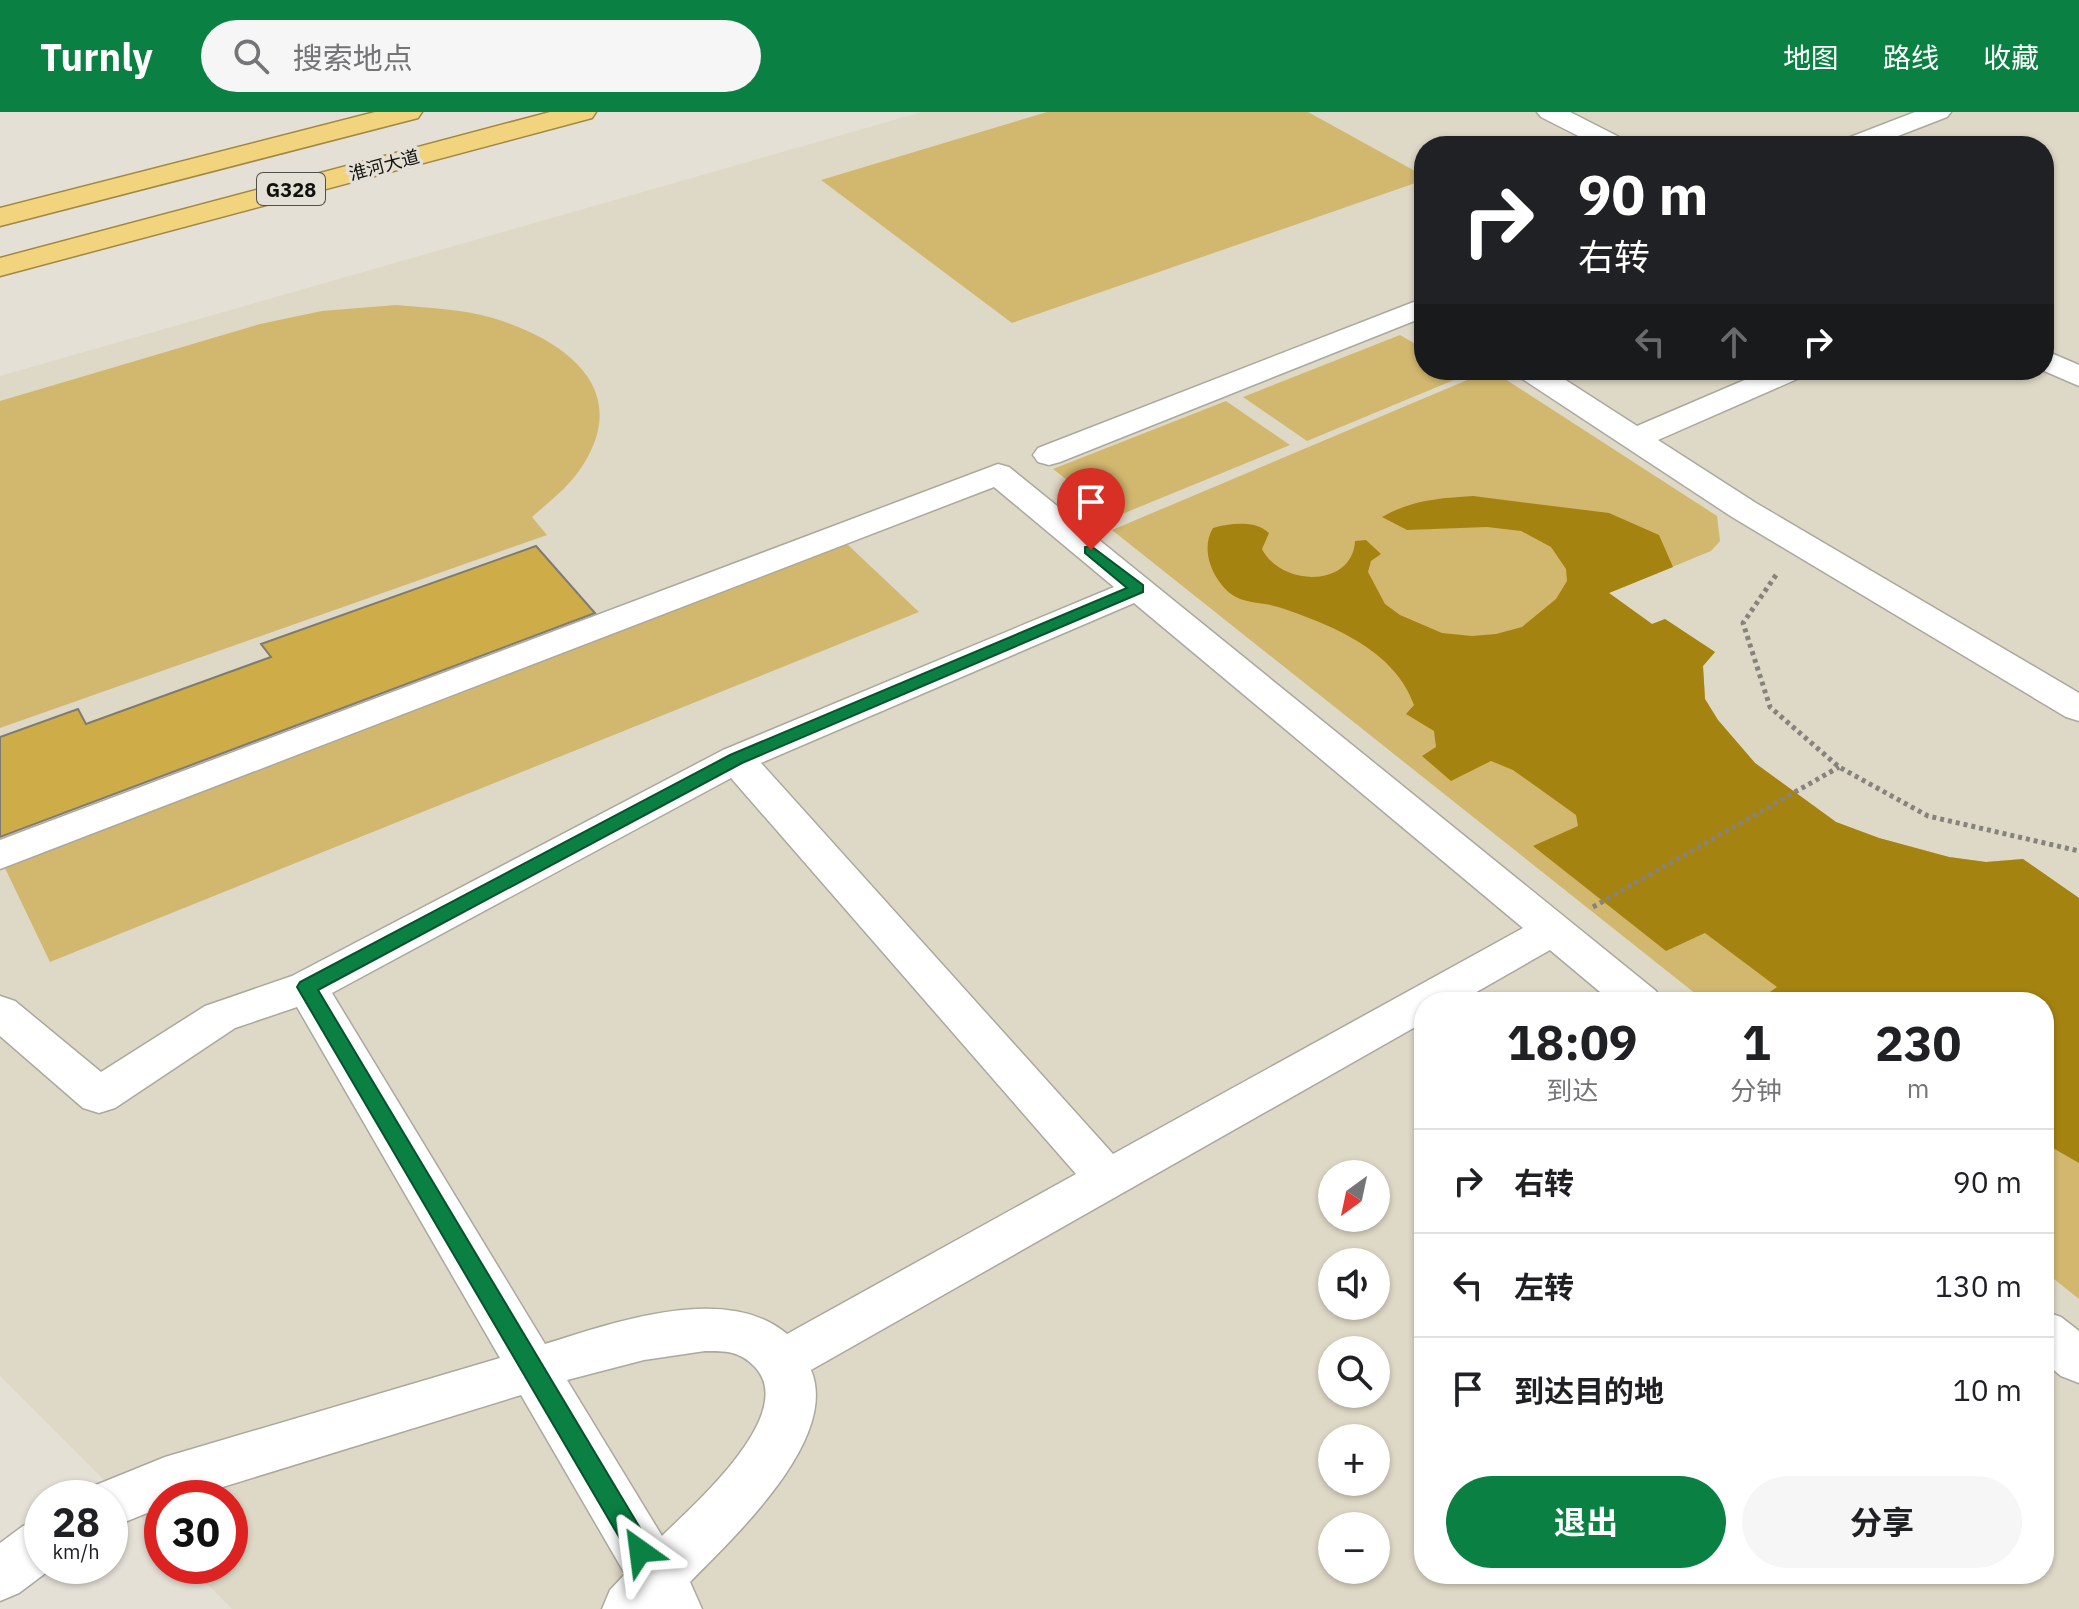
<!DOCTYPE html>
<html lang="zh">
<head>
<meta charset="utf-8">
<style>
  :root { --surface:#fff; --page:#f6f6f6; --text:#202124; --muted:#757577; --line:#e0e0e0; --accent:#0b8043 }
  body { margin:0; font-family:"IBM Plex Sans","Noto Sans SC",sans-serif; background:var(--page); color:var(--text); height:100vh; display:flex; flex-direction:column; font-size:30px; white-space:nowrap }
  * { box-sizing:border-box; margin:0 }
  p { font-size:26px; color:var(--muted) }
  .icon { flex:none; width:44px; height:44px; fill:none; stroke:currentColor; stroke-width:2; stroke-linecap:round; stroke-linejoin:round }
  .map { position:relative; flex:1; overflow:hidden }
  .panel { position:absolute; left:1414px; top:880px; width:640px; height:592px; display:flex; flex-direction:column; background:var(--surface); border-radius:32px; box-shadow:0 2px 6px #0004 }
  .panel>* { flex:none }
  .guide { position:absolute; left:1414px; top:24px; width:640px; height:244px; border-radius:32px; box-shadow:0 2px 6px #0004; background:#202124; color:#fff; overflow:hidden }
  .needle { width:52px; rotate:213deg }
  .fabs { position:absolute; left:1318px; top:1048px; display:grid; gap:16px }
  .fabs a { display:grid; place-items:center; width:72px; height:72px; border-radius:50%; background:var(--surface); box-shadow:0 2px 6px #0004; font-size:40px }
  .speed { position:absolute; left:24px; top:1368px; display:flex; gap:16px; font-size:40px; font-weight:700; text-align:center }
  .speed>* { display:grid; place-content:center; width:104px; height:104px; border-radius:50%; background:var(--surface); box-shadow:0 2px 6px #0004; line-height:1 }
  .speed small { font-size:20px; font-weight:400 }
  .speed .limit { border:12px solid #d22; background:#fff; color:#111 }
  .pin { position:absolute; display:grid; place-items:center; width:68px; height:68px; color:#fff; margin:-82px -34px; border-radius:50% 50% 50% 0; rotate:-45deg; box-shadow:0 0 8px #0007 }
  .pin .icon { rotate:45deg }
  .me { position:absolute; width:88px; margin:-44px; rotate:329deg; stroke-linejoin:round; filter:drop-shadow(0 0 6px #0008) }
  .turn { display:flex; align-items:center; gap:28px; height:168px; padding:0 32px; font-size:36px }
  .turn .icon { width:104px; height:104px; stroke-width:2.5 }
  .turn b { display:block; font-size:56px; line-height:68px }
  .lanes { display:flex; align-items:center; height:76px; padding:0 32px; background:#0003; justify-content:center; gap:40px; direction:ltr }
  .lanes .off { opacity:.35 }
  .eta { display:flex; justify-content:space-evenly; align-items:center; height:136px; text-align:center }
  .eta b { font-size:48px; font-weight:700; line-height:56px }
  .button { display:flex; gap:16px; margin-top:auto; padding:16px 32px }
  .button a { flex:1; height:92px; border-radius:48px; background:var(--accent); color:#fff; font-size:32px; font-weight:700; line-height:92px; text-align:center }
  .button a+a { background:var(--page); color:var(--text) }
  ul { padding:0; list-style:none }
  li { display:flex; align-items:center; gap:24px; height:104px; padding:0 32px; border-top:2px solid var(--line) }
  li div { flex:1 }
  li b { display:block; font-size:30px }
  li em { font-style:normal }
  header { display:flex; align-items:center; gap:48px; box-sizing:border-box; height:112px; padding:0 40px; background:var(--accent); color:#fff }
  header strong { font-size:38px }
  nav { display:flex; gap:44px; margin-inline-start:auto; font-size:28px }
  .search { width:560px; height:72px; background:var(--page); display:flex; align-items:center; gap:20px; box-sizing:border-box; padding:0 28px; border-radius:44px; color:var(--muted); font-size:30px }
  .map>svg:first-child { display:block }
</style>
</head>
<body>
<header>
<strong>Turnly</strong>
<div class="search"><svg class="icon" aria-label="search" viewBox="0 0 24 24"><circle cx="10" cy="10" r="6"/><path d="M15 15l6 6"/></svg>搜索地点</div>
<nav><a>地图</a><a>路线</a><a>收藏</a></nav>
</header>
<div class="map">
<svg width="2079" height="1497" viewBox="0 0 2079 1497">
  <rect width="100%" height="100%" fill="#e4e0d6"/>
  <!-- built -->
  <path fill="#ded8c6" fill-rule="evenodd" d="M922,0H2079V1497H232L189,1454H230V1386H162V1426L0,1264V264ZM1424,34H2044V258H1424ZM1424,890H2044V1462H1424ZM1332,1062H1376V1106H1332ZM1332,1150H1376V1194H1332ZM1332,1238H1376V1282H1332ZM1332,1326H1376V1370H1332ZM1332,1414H1376V1458H1332Z"/>
  <!-- green -->
  <path fill="#d2b86f" d="M1047,0H1308L1424,64V68L1012,211L821,68Z
    M396,193C428,196 462,197 493,206C561,227 633,274 583,353C570,374 550,389 532,405L547,423L0,616V289L260,212L322,199Z
    M1400,223L1424,237V258H1457L1466,263L1307,329L1243,285Z
    M1491,258L1717,404L1720,429L1711,439L1609,481L1652,512L1665,507L1715,540L1703,554L1705,587L1718,608L1755,651L1836,710L1879,726L1949,745L1986,750L2023,747L2079,786V1187L2044,1159V890H1706L1112,418Z
    M1226,289L1290,333L1115,405L1053,357Z
    M847,432L919,500L50,850L4,754Z"/>
  <!-- water -->
  <path fill="#a58310" d="M1473,384L1609,401L1659,423L1673,455L1609,481L1652,512L1665,507L1715,540L1703,554L1705,587L1718,608L1755,651L1836,710L1879,726L1949,745L1986,750L2023,747L2079,786V1051L2044,1031V890H1756L1777,875L1705,821L1666,839L1533,734L1578,714L1576,703L1513,658L1491,649L1451,669L1422,644L1436,635L1434,619L1406,602L1414,593C1395,538 1330,512 1278,495C1263,490 1244,492 1231,482C1212,467 1200,437 1213,416C1230,411 1256,408 1269,421L1262,437C1282,476 1353,475 1355,429L1366,428L1381,442L1371,449L1368,460L1385,492L1400,503L1442,521L1472,524L1496,522L1522,515L1556,487L1567,469L1566,457L1551,435L1521,419L1487,415L1407,418L1382,405C1411,388 1441,386 1473,384Z"/>
  <!-- building -->
  <path fill="#ceac47" stroke="#7e7b71" stroke-width="2" d="M536,434L595,501L0,725V625L78,597L86,612L271,545L261,532Z"/>
  <g fill="none" stroke-linecap="round" stroke-linejoin="round">
    <!-- minor casing -->
    <g stroke="#aba89e" stroke-width="3">
      <path id="minor" d="M1537,0H1570L1627,29L1631,34H1598L1541,5Z
        M1915,0H1951L1947,5L1872,34H1836L1840,29Z
        M1424,186V205L1060,350L1049,353L1038,350L1033,343L1038,336Z
        M2044,238L2079,253V274L2042,258Z
        M1514,258H1550L1637,314L1768,258H1808L1804,264L1658,328L1756,391L2079,581V609L2066,605L1732,405L1518,264Z
        M998,352L1009,355L1656,879L1662,890H1612L1550,838L1459,890H1424V910L811,1258C840,1327 733,1426 690,1470L702,1497H602L610,1478L625,1462L521,1283L187,1386H162V1395L110,1416V1386H86L91,1375L165,1345L500,1246L297,895L235,916L115,996L99,1001L83,996L0,924V884L15,889L101,960L205,894L292,864L723,638L1114,475L994,375L0,757V728ZM1134,491L1523,816L1113,1042L761,651ZM731,666L1076,1062L787,1222C726,1170 613,1211 545,1232L332,881ZM705,1239C726,1239 740,1239 755,1255C799,1302 693,1393 662,1424L567,1268L644,1248Z
        M2044,1199L2061,1205L2079,1219V1271L2061,1264L2044,1250Z
        M42,1407V1454H55L19,1481L0,1489V1431L23,1414Z"/>
    </g>
    <!-- trunk casing -->
    <g stroke="#a18841" stroke-width="3">
      <path id="trunk" d="M375,0H422L418,6L0,114V96Z
        M550,0H596L592,6L0,164V146Z"/>
    </g>
    <!-- path -->
    <path stroke="#86837c" stroke-width="5" stroke-dasharray="4 4" stroke-linecap="butt" d="M1776,463L1743,511L1770,595L1839,655L1928,704L2079,739
      M1593,795L1839,655"/>
    <!-- minor -->
    <use href="#minor" fill="#fff" fill-rule="evenodd"/>
    <!-- trunk -->
    <use href="#trunk" fill="#f2d37e" fill-rule="evenodd"/>
  </g>
  <!-- route -->
  <path fill="#0b8043" stroke="#07532c" stroke-width="2" d="M1091,434L1143,473V480L742,651L318,878L649,1431L653,1439L649,1447L640,1451L632,1447L297,875L300,870L730,643L1127,476L1085,441V435Z"/>
  <g text-anchor="middle" dominant-baseline="central" stroke-width="7" stroke-linejoin="round" paint-order="stroke">
    <!-- far-street labels -->
    <g font-size="18" fill="#12110d" stroke="#e4e0d6">
      <text transform="translate(384 53) rotate(-15)">淮河大道</text>
    </g>
    <!-- shield labels -->
    <rect fill="#e4e0d6" stroke="#514f49" stroke-width="2" x="257" y="61" width="68" height="32" rx="6"/>
    <g font-size="20" font-weight="bold" fill="#12110d">
      <text x="291" y="77">G328</text>
    </g>
  </g>
</svg>
<div class="fabs">
<a><svg class="needle" viewBox="-14 -14 28 28"><path d="M0-13l5 13h-10z" fill="#e53935"/><path d="M0 13l5-13h-10z" fill="#757577"/></svg></a>
<a><svg class="icon" aria-label="sound" viewBox="0 0 24 24"><path d="M4 9h4l5-4v14l-5-4H4zM17 9q2 3 0 6"/></svg></a>
<a><svg class="icon" aria-label="search" viewBox="0 0 24 24"><circle cx="10" cy="10" r="6"/><path d="M15 15l6 6"/></svg></a>
<a>+</a>
<a>−</a>
</div>
<div class="speed"><div>28<small>km/h</small></div><div class="limit">30</div></div>
<div class="pin" style="left:1091px;top:438px;background:#d93025"><svg class="icon" aria-label="arrive" viewBox="0 0 24 24"><path d="M6 21V4h12l-3 4 3 4H6"/></svg></div>
<svg class="me" style="left:640px;top:1439px" viewBox="-20 -20 40 40"><path d="M0-17L14 15 0 8-14 15z" fill="#0b8043" stroke="#fff" stroke-width="4"/></svg>
<div class="guide">
<div class="turn"><svg class="icon" aria-label="right" viewBox="0 0 24 24"><path d="M7 20v-9h11M14 6l5 5-5 5"/></svg><div><b>90 m</b>右转</div></div>
<div class="lanes"><svg class="icon off" aria-label="left" viewBox="0 0 24 24"><path d="M17 20v-9H6M10 6l-5 5 5 5"/></svg><svg class="icon off" aria-label="ahead" viewBox="0 0 24 24"><path d="M12 20V5M6 11l6-6 6 6"/></svg><svg class="icon" aria-label="right" viewBox="0 0 24 24"><path d="M7 20v-9h11M14 6l5 5-5 5"/></svg></div>
</div>
<section class="panel">
<div class="eta">
<div><b>18:09</b><p>到达</p></div>
<div><b>1</b><p>分钟</p></div>
<div><b>230</b><p>m</p></div>
</div>
<ul>
<li><svg class="icon" aria-label="right" viewBox="0 0 24 24"><path d="M7 20v-9h11M14 6l5 5-5 5"/></svg><div><b>右转</b></div><em>90 m</em></li>
<li><svg class="icon" aria-label="left" viewBox="0 0 24 24"><path d="M17 20v-9H6M10 6l-5 5 5 5"/></svg><div><b>左转</b></div><em>130 m</em></li>
<li><svg class="icon" aria-label="arrive" viewBox="0 0 24 24"><path d="M6 21V4h12l-3 4 3 4H6"/></svg><div><b>到达目的地</b></div><em>10 m</em></li>
</ul>
<div class="button"><a>退出</a><a>分享</a></div>
</section>
</div>
</body>
</html>
